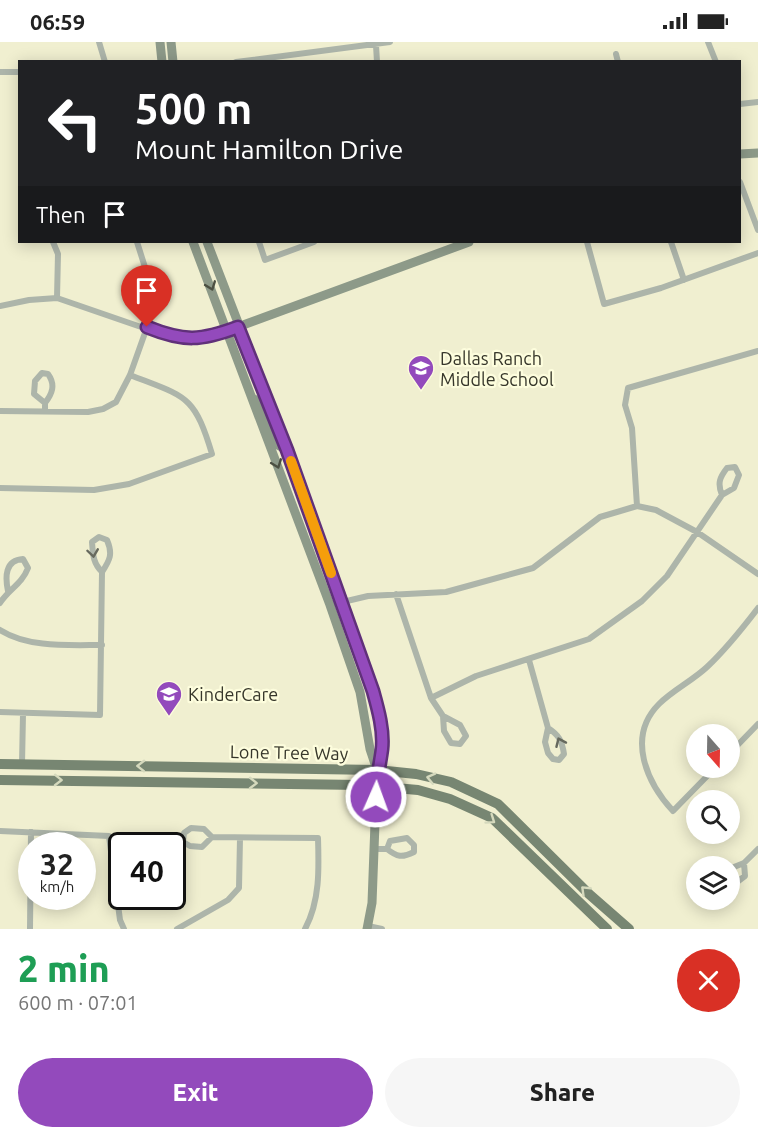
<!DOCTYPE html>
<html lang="en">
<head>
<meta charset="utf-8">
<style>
  :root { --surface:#fff; --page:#f6f6f6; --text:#222; --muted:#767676; --accent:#934abc }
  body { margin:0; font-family:Ubuntu,sans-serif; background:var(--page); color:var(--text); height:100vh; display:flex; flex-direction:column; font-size:22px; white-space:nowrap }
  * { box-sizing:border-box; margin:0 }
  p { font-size:20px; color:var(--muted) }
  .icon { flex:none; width:33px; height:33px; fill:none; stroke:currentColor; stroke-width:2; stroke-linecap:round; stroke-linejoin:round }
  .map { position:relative; height:887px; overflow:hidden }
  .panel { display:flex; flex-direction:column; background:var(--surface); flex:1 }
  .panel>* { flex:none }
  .guide { position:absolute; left:18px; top:18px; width:723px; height:183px; border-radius:0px; box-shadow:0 3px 15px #0003; background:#202124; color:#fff; overflow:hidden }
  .needle { width:39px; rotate:160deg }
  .controls { position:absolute; left:686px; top:682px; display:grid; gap:12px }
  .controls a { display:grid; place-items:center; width:54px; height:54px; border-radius:50%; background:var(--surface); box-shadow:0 3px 15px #0003; font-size:30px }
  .speed { position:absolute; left:18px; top:790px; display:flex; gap:12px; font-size:30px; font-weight:700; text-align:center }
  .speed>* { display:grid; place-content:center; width:78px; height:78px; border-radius:50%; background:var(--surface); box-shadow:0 3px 15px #0003; line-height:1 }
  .speed small { font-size:15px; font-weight:400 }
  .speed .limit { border:3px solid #111; border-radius:9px; background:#fff; color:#111 }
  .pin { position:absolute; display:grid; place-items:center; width:51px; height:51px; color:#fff; margin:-62px -26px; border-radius:50% 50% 50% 0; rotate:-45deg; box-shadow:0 0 6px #0007 }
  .pin .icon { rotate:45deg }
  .me { position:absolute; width:66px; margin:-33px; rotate:2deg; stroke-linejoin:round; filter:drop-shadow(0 0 4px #0008) }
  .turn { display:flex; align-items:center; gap:21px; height:126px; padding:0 18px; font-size:27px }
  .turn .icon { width:78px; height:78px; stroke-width:2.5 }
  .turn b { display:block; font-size:42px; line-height:51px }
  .then { display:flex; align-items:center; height:57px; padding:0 18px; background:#0003; gap:12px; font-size:22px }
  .round { display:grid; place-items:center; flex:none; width:63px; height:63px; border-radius:32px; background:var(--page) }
  .summary { display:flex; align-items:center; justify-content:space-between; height:102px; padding:0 18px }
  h1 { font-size:36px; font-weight:800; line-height:45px; color:#1e9e55 }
  .action { display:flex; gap:12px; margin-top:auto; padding:12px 18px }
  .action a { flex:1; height:69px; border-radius:36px; background:var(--accent); color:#fff; font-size:24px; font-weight:800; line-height:69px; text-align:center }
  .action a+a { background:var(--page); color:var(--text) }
  .status { display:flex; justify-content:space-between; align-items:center; height:42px; padding:0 30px; background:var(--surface); direction:ltr }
  .status svg { height:16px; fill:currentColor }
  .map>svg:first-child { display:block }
</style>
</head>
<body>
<div class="status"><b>06:59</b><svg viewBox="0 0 49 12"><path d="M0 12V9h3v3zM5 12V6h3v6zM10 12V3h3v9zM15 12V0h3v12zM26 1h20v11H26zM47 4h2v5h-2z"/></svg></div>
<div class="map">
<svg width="758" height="887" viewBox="0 0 758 887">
  <rect width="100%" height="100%" fill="#f0efd0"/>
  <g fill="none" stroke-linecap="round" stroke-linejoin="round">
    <!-- street -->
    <path stroke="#adb5aa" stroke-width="6" d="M99,0L105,20
      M708,0L716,20
      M376,3L377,20
      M616,12L618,20
      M236,20L390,0
      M0,30H20
      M740,62L758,60
      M740,140L758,188
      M53,200L58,212L57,256
      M259,200L265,218L314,200
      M587,200L604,262L661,246L758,211
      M671,200L684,238
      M0,264L29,258L57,256L173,296L197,297L228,289
      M45,361L34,352L35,339L42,331L48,332C56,343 52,352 45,361V368
      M0,369L88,370L103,367L116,360L130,333L156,260L137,200
      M0,446L94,448L129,442L212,412C194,352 186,355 130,333
      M637,464L632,386L625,363L628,346L758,309
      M396,552L431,656L443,674L444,689L451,701L460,702L466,694L460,683L443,674
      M0,561C9,547 22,542 28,526L23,517C5,518 5,535 8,549
      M330,563L368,554L446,550L533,526L600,475L637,464L656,468L697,490L758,532
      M0,588C28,606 69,603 102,603
      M529,618L548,686L545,700L548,711L553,717L559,718L564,712C562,699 559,693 548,686
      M431,656L476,634L589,597L642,559L667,534L722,453L734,446L739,433L735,425L727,426C720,435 717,441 722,453
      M0,670L100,673L102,530C110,518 113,512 107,498L99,495L92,500C93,513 93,521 102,530
      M729,712L758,682
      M22,722L23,672
      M715,726L673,769C647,741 626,695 659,662C673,648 692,639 707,625C726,607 742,587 758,566
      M0,789L109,794L120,878L124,887
      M212,795L204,787L191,786L184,791L183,800L190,804L202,805L212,795L318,796C319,827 320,859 305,887
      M373,807H387C397,815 402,816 414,810V803L407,796L390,799L387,807
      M729,827L744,821L758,807
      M729,846L745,834L744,821
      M368,884L382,887
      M30,887L31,790
      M177,887L228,858L239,846L240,796"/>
    <!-- secondary -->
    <path stroke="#8d9a89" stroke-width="9" d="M160,0L162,20
      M171,0L173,20
      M740,112L758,111
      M193,200L330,563L360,650L370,707L377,728
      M207,200L287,408L373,649L380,677L382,706L377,728L372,861L367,887
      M235,286L469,200
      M254,357L264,367L278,403L287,408"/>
    <!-- primary -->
    <path stroke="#778672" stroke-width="10" d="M0,722L377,728L416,732L451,740L498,762L589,852L629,887
      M0,738L361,743L418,748L450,757L492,776L607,887"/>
  </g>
  <!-- one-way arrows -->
  <defs><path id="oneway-chevron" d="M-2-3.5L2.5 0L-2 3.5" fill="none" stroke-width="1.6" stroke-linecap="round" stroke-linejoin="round" transform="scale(1.5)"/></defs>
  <g stroke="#4c5042">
    <use href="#oneway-chevron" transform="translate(211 244) rotate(69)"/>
    <use href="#oneway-chevron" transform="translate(277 422) rotate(69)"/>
  </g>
  <g stroke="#66695e">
    <use href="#oneway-chevron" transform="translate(93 511) rotate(82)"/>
    <use href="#oneway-chevron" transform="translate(560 700) rotate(-114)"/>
  </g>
  <g stroke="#d5d9bd">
    <use href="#oneway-chevron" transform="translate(141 724) rotate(-179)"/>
    <use href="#oneway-chevron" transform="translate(431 736) rotate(-167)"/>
    <use href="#oneway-chevron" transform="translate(58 738) rotate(1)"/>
    <use href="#oneway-chevron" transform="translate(253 741) rotate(1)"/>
    <use href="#oneway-chevron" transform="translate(491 778) rotate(35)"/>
    <use href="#oneway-chevron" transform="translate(585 848) rotate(-136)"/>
  </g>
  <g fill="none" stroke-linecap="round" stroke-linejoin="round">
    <!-- route casing -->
    <g stroke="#60307a" stroke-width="15">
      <path id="route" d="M147,285C184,300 201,299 238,285L287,408L373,649C378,667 384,688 382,707C380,723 376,738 376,755"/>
    </g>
    <!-- route -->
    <use href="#route" stroke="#934abc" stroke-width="10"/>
    <!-- slow -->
    <path stroke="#f59e0b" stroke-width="10" d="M291,419L331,531"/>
  </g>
  <!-- icons -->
  <defs>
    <g id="school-pin" transform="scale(1.35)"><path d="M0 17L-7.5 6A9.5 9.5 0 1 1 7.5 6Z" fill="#934abc" stroke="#fdfddd"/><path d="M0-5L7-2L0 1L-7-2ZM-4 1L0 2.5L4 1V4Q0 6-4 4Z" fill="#fff"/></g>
  </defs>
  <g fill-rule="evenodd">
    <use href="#school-pin" x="421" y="326"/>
    <use href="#school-pin" x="169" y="652"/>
  </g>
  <g text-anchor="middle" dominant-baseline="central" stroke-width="4.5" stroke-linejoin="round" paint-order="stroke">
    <!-- poi labels -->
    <g font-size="18" fill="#37372b" stroke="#fdfddd" text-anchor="start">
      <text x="440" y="316">Dallas Ranch<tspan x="440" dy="21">Middle School</tspan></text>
      <text x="188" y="652">KinderCare</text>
    </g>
    <!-- street labels -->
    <g font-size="18" fill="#37372b" stroke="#fdfddd">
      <text transform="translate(289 710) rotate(1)">Lone Tree Way</text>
    </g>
  </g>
</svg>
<div class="controls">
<a><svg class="needle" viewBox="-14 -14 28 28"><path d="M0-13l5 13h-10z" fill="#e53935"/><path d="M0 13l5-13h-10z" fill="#767676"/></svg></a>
<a><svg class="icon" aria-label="search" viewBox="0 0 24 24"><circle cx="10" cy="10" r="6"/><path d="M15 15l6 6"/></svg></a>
<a><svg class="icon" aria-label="layers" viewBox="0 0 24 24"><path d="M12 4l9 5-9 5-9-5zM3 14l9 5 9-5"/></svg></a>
</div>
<div class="speed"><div>32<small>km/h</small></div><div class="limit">40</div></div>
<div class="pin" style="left:147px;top:285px;background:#d93025"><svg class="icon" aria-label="arrive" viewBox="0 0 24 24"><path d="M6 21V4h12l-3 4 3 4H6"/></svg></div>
<svg class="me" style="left:376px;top:755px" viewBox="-20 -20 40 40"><circle r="17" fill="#934abc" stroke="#fff" stroke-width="3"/><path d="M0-11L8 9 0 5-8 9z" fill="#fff"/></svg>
<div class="guide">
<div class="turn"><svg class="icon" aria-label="left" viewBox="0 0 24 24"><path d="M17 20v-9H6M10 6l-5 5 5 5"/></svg><div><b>500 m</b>Mount Hamilton Drive</div></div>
<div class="then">Then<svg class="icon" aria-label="arrive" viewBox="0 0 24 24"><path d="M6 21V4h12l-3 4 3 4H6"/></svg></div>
</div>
</div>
<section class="panel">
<div class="summary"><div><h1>2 min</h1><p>600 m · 07:01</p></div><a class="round" style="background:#d93025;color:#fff"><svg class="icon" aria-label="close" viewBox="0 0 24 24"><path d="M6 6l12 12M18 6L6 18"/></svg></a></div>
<div class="action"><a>Exit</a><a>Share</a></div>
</section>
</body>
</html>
